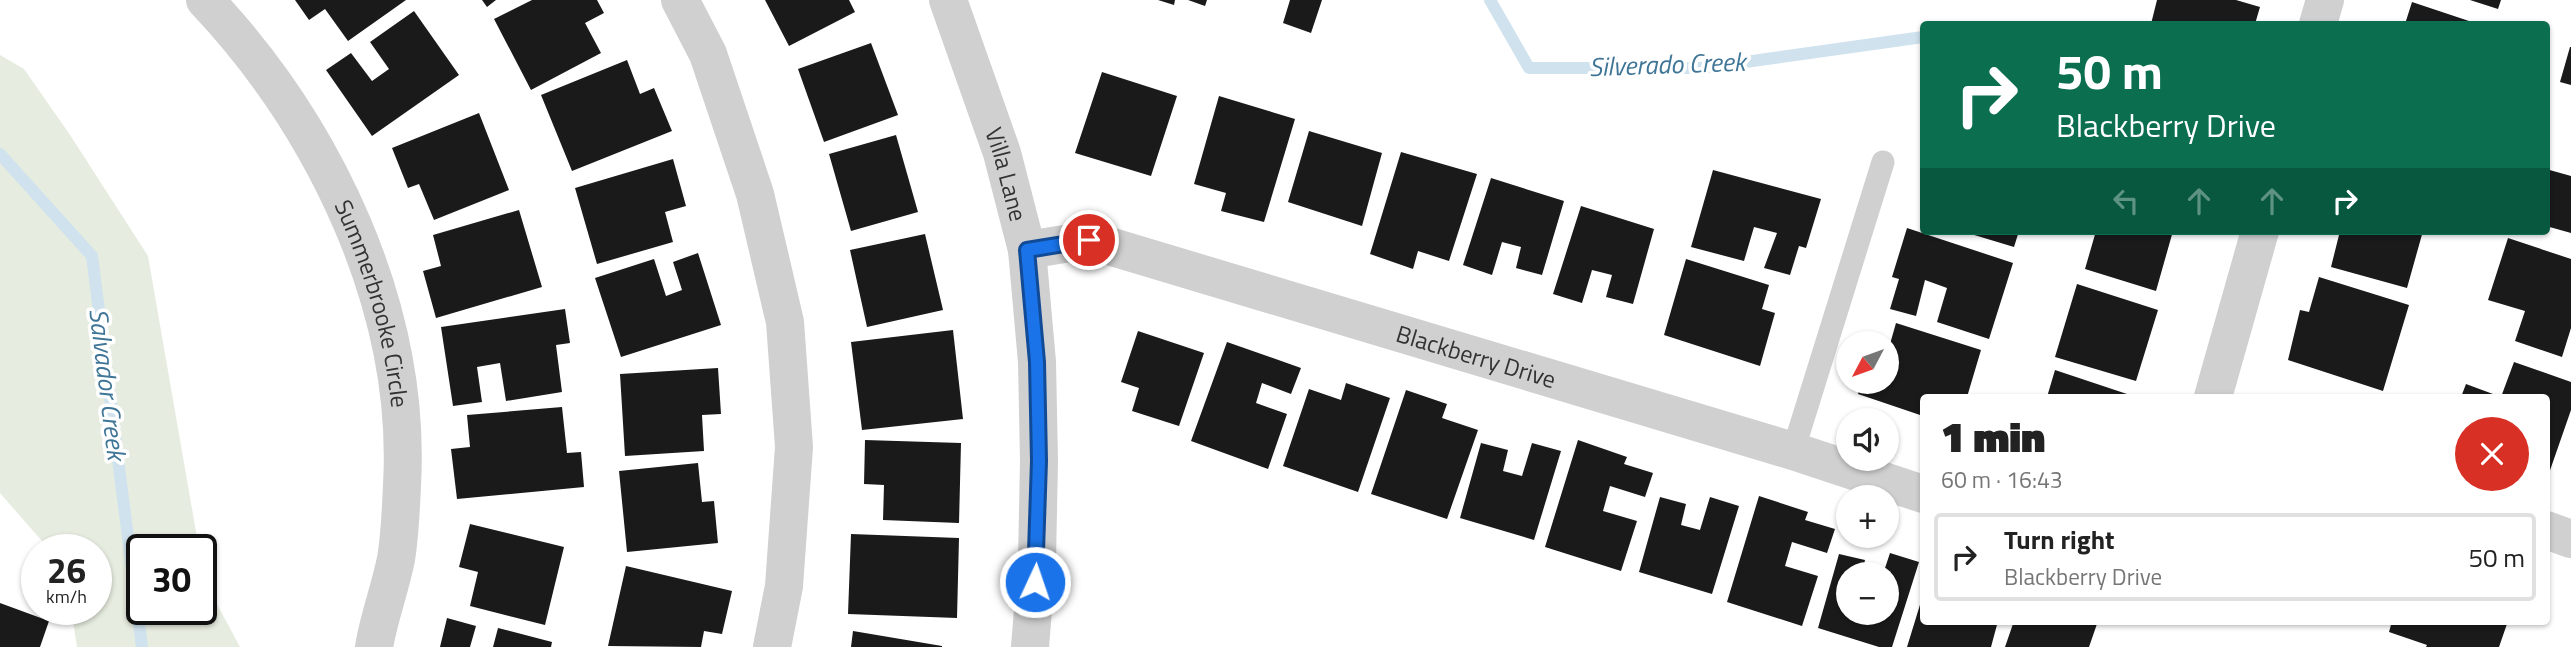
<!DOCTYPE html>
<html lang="en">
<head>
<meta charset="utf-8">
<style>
  :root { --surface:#fff; --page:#f6f6f6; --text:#222; --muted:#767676; --line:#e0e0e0 }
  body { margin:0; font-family:"Titillium Web",sans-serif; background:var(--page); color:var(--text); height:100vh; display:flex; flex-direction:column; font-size:26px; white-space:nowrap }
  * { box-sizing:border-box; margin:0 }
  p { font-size:23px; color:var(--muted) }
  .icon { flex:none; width:38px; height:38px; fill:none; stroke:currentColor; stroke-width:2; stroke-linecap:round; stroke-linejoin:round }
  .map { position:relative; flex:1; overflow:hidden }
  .sheet { position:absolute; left:1920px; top:394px; width:630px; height:231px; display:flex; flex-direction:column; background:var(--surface); border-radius:7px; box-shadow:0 2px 5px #0004 }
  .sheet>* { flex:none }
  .banner { position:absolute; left:1920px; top:21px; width:630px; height:214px; border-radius:7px; box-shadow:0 2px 5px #0004; background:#0b6e4f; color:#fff; overflow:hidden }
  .needle { width:46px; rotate:229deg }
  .fabs { position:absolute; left:1836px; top:331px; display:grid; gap:14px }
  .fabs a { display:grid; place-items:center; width:63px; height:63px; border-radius:50%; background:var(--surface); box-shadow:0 2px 5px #0004; font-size:35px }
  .speed { position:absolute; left:21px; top:534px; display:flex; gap:14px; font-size:35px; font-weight:700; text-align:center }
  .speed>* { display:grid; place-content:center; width:91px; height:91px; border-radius:50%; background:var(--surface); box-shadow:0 2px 5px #0004; line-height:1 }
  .speed small { font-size:18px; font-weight:400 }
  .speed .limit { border:4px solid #111; border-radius:10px; background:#fff; color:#111 }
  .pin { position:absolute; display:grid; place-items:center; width:60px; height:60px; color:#fff; margin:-30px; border:4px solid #fff; border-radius:50%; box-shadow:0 2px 7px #0007 }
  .me { position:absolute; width:77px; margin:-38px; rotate:3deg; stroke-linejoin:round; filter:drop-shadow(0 0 5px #0008) }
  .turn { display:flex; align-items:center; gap:24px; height:147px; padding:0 21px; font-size:32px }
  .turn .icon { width:91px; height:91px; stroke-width:2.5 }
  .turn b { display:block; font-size:49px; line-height:60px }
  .lanes { display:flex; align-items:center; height:66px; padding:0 21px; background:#0003; justify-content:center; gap:35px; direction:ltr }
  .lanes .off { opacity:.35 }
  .round { display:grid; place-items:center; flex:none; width:74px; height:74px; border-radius:37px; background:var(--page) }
  .overview { display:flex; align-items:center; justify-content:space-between; height:119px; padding:0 21px }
  h1 { font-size:42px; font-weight:800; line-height:52px }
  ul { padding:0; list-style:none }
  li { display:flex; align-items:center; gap:21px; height:88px; margin:0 14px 10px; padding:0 7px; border:4px solid var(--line); border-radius:7px }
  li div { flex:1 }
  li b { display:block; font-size:26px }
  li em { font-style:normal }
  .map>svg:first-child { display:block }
</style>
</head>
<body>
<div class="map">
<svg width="2571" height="647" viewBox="0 0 2571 647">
  <rect width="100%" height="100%" fill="#fff"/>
  <!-- green -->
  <path fill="#e6ecdf" d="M0,55L24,69L70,135L148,256L199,549L142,550V609H201V561L204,580L240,647H77L71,609H96V550L49,549L0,493Z"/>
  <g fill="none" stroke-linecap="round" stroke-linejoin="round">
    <!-- stream -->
    <path stroke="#cfe2ee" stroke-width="12" d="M1490,0L1529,68H1703L1923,37
      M0,154L92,256L142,647"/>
  </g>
  <!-- building -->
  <path fill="#1a1a1a" d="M295,0H406L348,41L325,9L309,20Z
    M482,0H496L487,7Z
    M532,0H597L604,13L585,23L601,53L531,90L494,19Z
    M765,0H849L855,12L789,46Z
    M1158,0H1175L1174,5Z
    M1188,0H1207L1205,6Z
    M1290,0H1322L1311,33L1283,23Z
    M2157,0H2236L2260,7L2255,24H2151Z
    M2470,0H2501L2498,9Z
    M2412,2L2478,24H2405Z
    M414,11L459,75L372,136L326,70L351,53L372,81L389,69L370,42Z
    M871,43L898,115L824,142L798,69Z
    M2570,47H2571V85L2560,82Z
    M627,60L640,94L654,88L672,131L572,171L541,95Z
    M1102,72L1177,96L1151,176L1075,153Z
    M1219,96L1295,119L1264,222L1221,211L1226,193L1194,184Z
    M479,113L509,190L434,220L419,184L408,188L392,148Z
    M1309,131L1382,153L1362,226L1288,202Z
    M896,135L918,212L851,231L829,154Z
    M1401,152L1477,174L1449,261L1418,251L1413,269L1370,254Z
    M673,159L686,206L665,212L673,242L597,264L575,188Z
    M2546,169L2571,176V233L2546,226Z
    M1713,170L1821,199L1806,248L1799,246L1790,275L1764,268L1777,233L1754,227L1744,261L1691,247Z
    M1491,178L1564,201L1542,275L1516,268L1521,247L1502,242L1492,275L1463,265Z
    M1581,206L1654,229L1633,304L1606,297L1612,275L1592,270L1582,303L1553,294Z
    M519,210L542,287L436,318L423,271L441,266L433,235Z
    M1907,228L2013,263L1989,339L1937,322L1947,288L1925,280L1916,316L1890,309L1899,279L1892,277Z
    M1961,231H2019L2014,247Z
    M2096,231H2173L2156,291L2085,269Z
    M2340,231H2423L2407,288L2331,267Z
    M925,234L943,310L867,327L850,250Z
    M2508,238L2571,259V328L2562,357L2515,341L2525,311L2488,300Z
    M698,253L721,325L621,357L595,278L654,259L666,296L682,290L673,262Z
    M1686,259L1769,285L1762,309L1775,313L1760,366L1664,335Z
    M2319,277L2409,305L2383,391L2288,360L2300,310L2309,312Z
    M2077,284L2158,310L2136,381L2055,357Z
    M565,309L570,343L556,345L562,392L506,401L500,363L477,367L482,402L453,406L441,327Z
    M1896,323L1981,350L1967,397H1923V416L1858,394L1862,382H1886V358Z
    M953,330L963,419L862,430L851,342Z
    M1138,331L1204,353L1179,426L1132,411L1139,388L1121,382Z
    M1227,342L1301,368L1291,394L1262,383L1256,403L1287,414L1268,469L1191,441Z
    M2514,362L2571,382V410L2547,479L2546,397H2501Z
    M718,368L721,414L702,415L704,451L625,456L620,374Z
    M2055,370L2127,394L2126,397H2047Z
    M1346,383L1390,398L1358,492L1283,466L1309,389L1341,400Z
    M2466,384L2501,397H2461Z
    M1406,390L1447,404L1442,418L1478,430L1447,519L1371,494Z
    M562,407L567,453L581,452L584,487L457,499L451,449L470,447L467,415Z
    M865,440L961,443L959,523L883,520L884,485L864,484Z
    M1578,440L1627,457L1624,464L1653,473L1645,497L1610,486L1603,511L1637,521L1621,571L1545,547Z
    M1481,443L1508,450L1503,471L1522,476L1532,443L1561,451L1534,540L1460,518Z
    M698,463L702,502L714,501L718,543L627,552L619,471Z
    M1759,496L1808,512L1805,520L1835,529L1827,553L1792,542L1785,566L1818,576L1802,626L1727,602Z
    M1660,497L1686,504L1681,525L1700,530L1710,497L1739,506L1712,594L1639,572Z
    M470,524L564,547L545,625L470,606L478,572L459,567Z
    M851,534L959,538L957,618L848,614Z
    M1890,553L1919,562L1892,647H1879L1818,628L1839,554L1865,560L1862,574H1848V612H1886V574H1883Z
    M626,566L732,591L722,634L704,631L701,647L608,646Z
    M1923,595V621H1998L1991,647H1907Z
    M0,603L49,621L40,647H0Z
    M447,618L476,626L470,647H440Z
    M2014,621H2098L2089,647H2005Z
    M2392,621H2508L2499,647H2426L2427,645L2389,632Z
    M498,628L552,642L551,647H493Z
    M853,631L942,646V647H851Z"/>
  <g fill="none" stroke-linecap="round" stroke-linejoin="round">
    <!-- lane -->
    <path stroke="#d0d0d0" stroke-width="23" d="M1793,451L1883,162"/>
    <!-- street -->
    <g stroke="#d0d0d0" stroke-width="38">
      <path id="s1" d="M205,0C325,127 412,308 402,485C401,509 400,535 396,559C390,589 379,617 374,647"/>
      <path d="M680,0L708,54L755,194L785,322L794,447L784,586L772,647"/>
      <path id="s2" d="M948,0L1002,153L1027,250L1037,362L1039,461L1037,560L1030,647"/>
      <path d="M2318,24L2325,0"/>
      <path id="s3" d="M1027,250L1089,240L1793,451L1923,494"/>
      <path d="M2213,397L2260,231"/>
      <path d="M2546,530L2571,539"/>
    </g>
  </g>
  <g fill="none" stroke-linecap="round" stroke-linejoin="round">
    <!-- route casing -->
    <g stroke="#114b97" stroke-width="18">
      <path id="route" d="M1035,582L1039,461L1037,362L1027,250L1089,240"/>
    </g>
    <!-- route -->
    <use href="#route" stroke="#1a73e8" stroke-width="12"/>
  </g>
  <g text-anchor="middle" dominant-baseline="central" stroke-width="7" stroke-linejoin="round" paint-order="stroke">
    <!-- street labels -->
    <g font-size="24" fill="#333" stroke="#fff">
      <text stroke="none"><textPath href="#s2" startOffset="184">Villa Lane</textPath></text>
      <text stroke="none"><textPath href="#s1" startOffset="352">Summerbrooke Circle</textPath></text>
      <text stroke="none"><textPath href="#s3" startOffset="467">Blackberry Drive</textPath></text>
    </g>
    <!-- water labels -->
    <g font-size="26" font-style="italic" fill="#3f7597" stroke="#fff">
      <text transform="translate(1667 64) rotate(-2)">Silverado Creek</text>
      <text transform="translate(108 384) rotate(83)">Salvador Creek</text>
    </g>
  </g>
</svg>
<div class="fabs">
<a><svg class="needle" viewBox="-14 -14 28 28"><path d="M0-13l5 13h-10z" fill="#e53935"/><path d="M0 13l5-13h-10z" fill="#767676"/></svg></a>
<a><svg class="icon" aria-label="sound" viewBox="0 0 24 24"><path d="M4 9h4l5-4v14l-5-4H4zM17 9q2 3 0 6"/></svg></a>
<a>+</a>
<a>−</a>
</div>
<div class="speed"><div>26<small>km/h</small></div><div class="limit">30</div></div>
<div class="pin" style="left:1089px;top:240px;background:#d93025"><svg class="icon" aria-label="arrive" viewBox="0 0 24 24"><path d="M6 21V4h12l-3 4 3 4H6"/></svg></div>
<svg class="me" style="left:1035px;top:582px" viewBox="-20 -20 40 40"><circle r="17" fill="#1a73e8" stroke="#fff" stroke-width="3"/><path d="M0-11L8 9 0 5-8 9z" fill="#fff"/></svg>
<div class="banner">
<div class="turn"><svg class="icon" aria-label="right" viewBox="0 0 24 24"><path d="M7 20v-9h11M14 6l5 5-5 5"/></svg><div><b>50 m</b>Blackberry Drive</div></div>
<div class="lanes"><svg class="icon off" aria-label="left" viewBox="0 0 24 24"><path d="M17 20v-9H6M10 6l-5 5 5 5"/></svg><svg class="icon off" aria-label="ahead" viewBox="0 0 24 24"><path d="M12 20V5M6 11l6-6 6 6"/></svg><svg class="icon off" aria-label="ahead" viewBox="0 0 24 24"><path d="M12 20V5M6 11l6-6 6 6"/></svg><svg class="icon" aria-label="right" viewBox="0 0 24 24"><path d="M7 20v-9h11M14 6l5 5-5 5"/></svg></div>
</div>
<section class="sheet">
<div class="overview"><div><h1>1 min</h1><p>60 m · 16:43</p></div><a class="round" style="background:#d93025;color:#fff"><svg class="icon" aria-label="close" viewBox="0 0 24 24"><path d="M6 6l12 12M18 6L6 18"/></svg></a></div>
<ul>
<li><svg class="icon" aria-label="right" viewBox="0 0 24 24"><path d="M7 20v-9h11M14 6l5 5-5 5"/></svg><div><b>Turn right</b><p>Blackberry Drive</p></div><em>50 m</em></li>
</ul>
</section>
</div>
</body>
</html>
